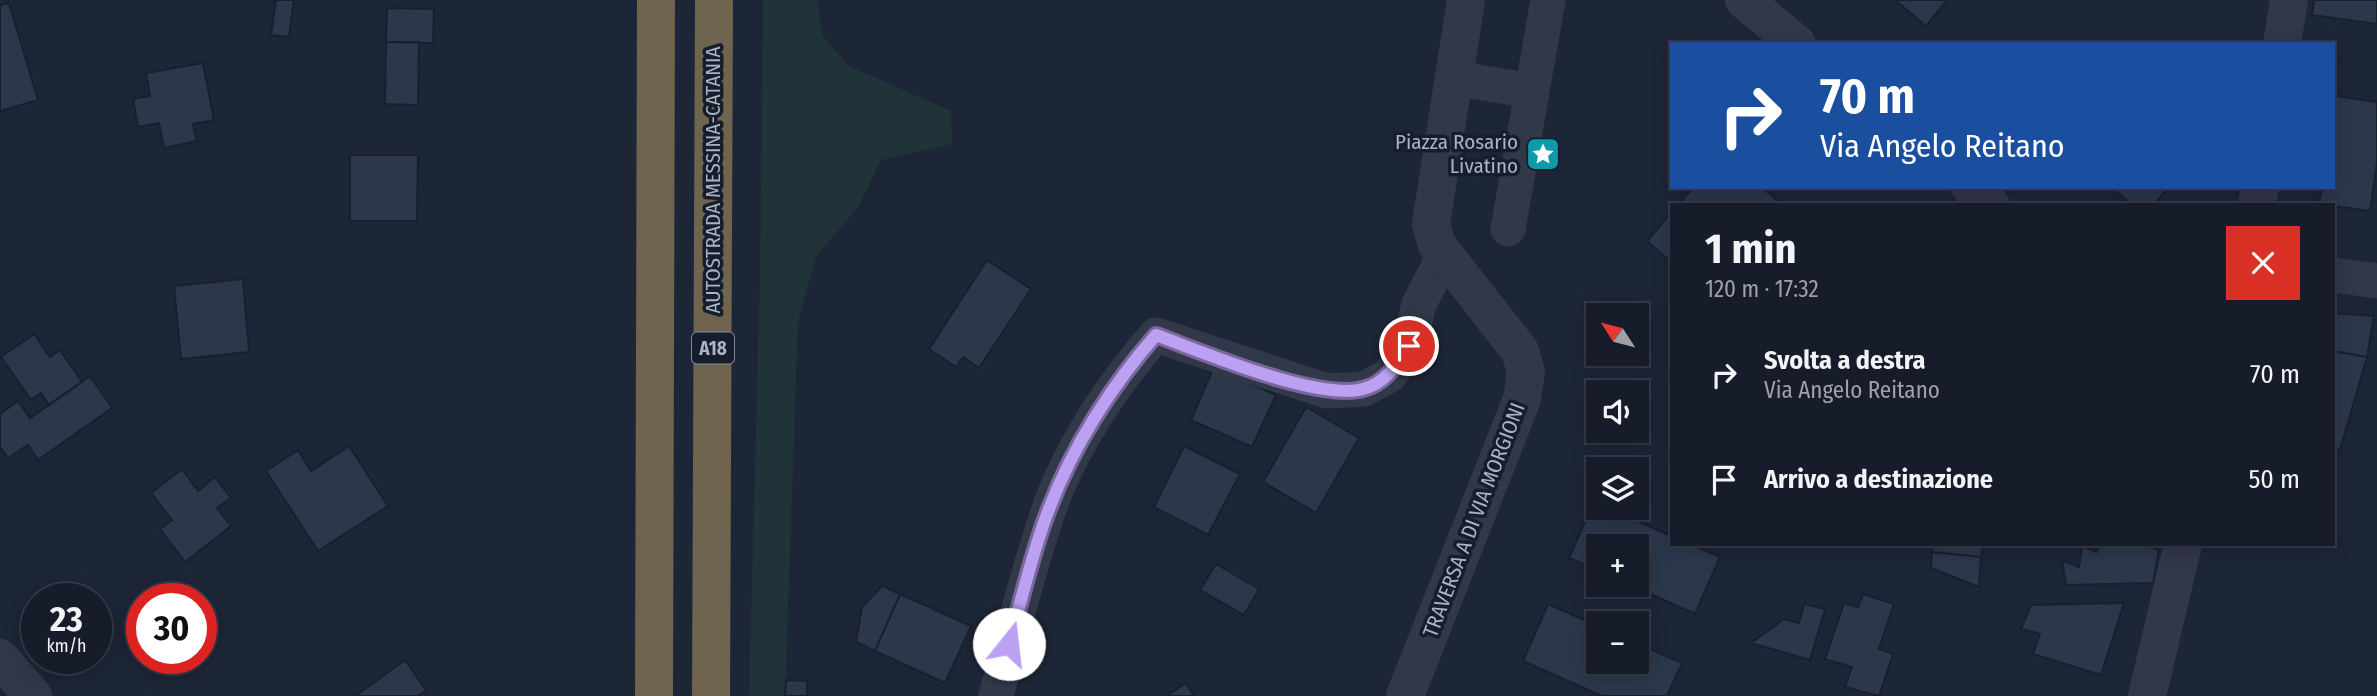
<!DOCTYPE html>
<html lang="it">
<head>
<meta charset="utf-8">
<style>
  :root { --surface:#161c29; --page:#232935; --text:#f1f3f6; --muted:#9ea1a8; --line:#353a46 }
  body { margin:0; font-family:"Fira Sans Condensed",sans-serif; background:var(--page); color:var(--text); height:100vh; display:flex; flex-direction:column; font-size:26px; white-space:nowrap }
  * { box-sizing:border-box; margin:0 }
  p { font-size:23px; color:var(--muted) }
  .icon { flex:none; width:38px; height:38px; fill:none; stroke:currentColor; stroke-width:2; stroke-linecap:round; stroke-linejoin:round }
  .map { position:relative; flex:1; overflow:hidden }
  .sheet { position:absolute; left:1670px; top:203px; width:665px; height:343px; display:flex; flex-direction:column; background:var(--surface); border-radius:0px; box-shadow:0 4px 18px #0003,0 0 0 2px var(--line) }
  .sheet>* { flex:none }
  .banner { position:absolute; left:1670px; top:42px; width:665px; height:147px; border-radius:0px; box-shadow:0 4px 18px #0003,0 0 0 2px var(--line); background:#1a4fa0; color:#fff; overflow:hidden }
  .needle { width:46px; rotate:306deg }
  .tools { position:absolute; left:1586px; top:303px; display:grid; gap:14px }
  .tools a { display:grid; place-items:center; width:63px; height:63px; border-radius:0px; background:var(--surface); box-shadow:0 4px 18px #0003,0 0 0 2px var(--line); font-size:35px }
  .speed { position:absolute; left:21px; top:583px; display:flex; gap:14px; font-size:35px; font-weight:700; text-align:center }
  .speed>* { display:grid; place-content:center; width:91px; height:91px; border-radius:50%; background:var(--surface); box-shadow:0 4px 18px #0003,0 0 0 2px var(--line); line-height:1 }
  .speed small { font-size:18px; font-weight:400 }
  .speed .limit { border:10px solid #d22; background:#fff; color:#111 }
  .pin { position:absolute; display:grid; place-items:center; width:60px; height:60px; color:#fff; margin:-30px; border:4px solid #fff; border-radius:50%; box-shadow:0 2px 7px #0007 }
  .me { position:absolute; width:77px; margin:-38px; rotate:16deg; stroke-linejoin:round; filter:drop-shadow(0 0 5px #0008) }
  .turn { display:flex; align-items:center; gap:24px; height:147px; padding:0 35px; font-size:32px }
  .turn .icon { width:91px; height:91px; stroke-width:2.5 }
  .turn b { display:block; font-size:49px; line-height:60px }
  .round { display:grid; place-items:center; flex:none; width:74px; height:74px; border-radius:0px; background:var(--page) }
  .head { display:flex; align-items:center; justify-content:space-between; height:119px; padding:0 35px }
  h1 { font-size:42px; font-weight:700; line-height:52px }
  ul { padding:0; list-style:none }
  li { display:flex; align-items:center; gap:21px; height:105px; padding:0 35px }
  li div { flex:1 }
  li b { display:block; font-size:26px }
  li em { font-style:normal }
  .map>svg:first-child { display:block }
</style>
</head>
<body>
<div class="map">
<svg width="2377" height="696" viewBox="0 0 2377 696">
  <rect width="100%" height="100%" fill="#1d2637"/>
  <!-- green -->
  <path fill="#1f3338" d="M763,0H817L823,36L849,66L951,111L952,144L881,160L859,206L816,257L798,322L785,696H749L760,278Z"/>
  <!-- building -->
  <path fill="#2c374c" stroke="#18202e" stroke-width="2" d="M276,0H294L289,37L271,35Z
    M1895,0H1947L1926,26Z
    M2314,0H2377V24L2312,15Z
    M9,3L38,100L0,111V5Z
    M387,8L434,9L433,43L386,42Z
    M386,42H419L418,105L385,104Z
    M203,63L214,120L193,124L197,141L164,148L159,123L138,127L133,99L150,96L146,73Z
    M2336,96L2377,102V163L2370,211L2319,204L2322,187H2333Z
    M350,155H418L417,221H350Z
    M1693,187H1762L1782,205H1678Z
    M2110,187H2168L2154,205H2133Z
    M1671,213V262L1647,241Z
    M987,260L1031,289L979,368L963,357L956,367L929,349Z
    M243,279L249,352L181,359L174,286Z
    M2333,313L2374,316L2367,357L2333,351Z
    M34,334L50,357L60,350L82,382L49,405L41,393L31,400L1,357Z
    M2334,351L2367,357L2340,450L2333,448Z
    M1214,367L1276,395L1252,447L1191,420Z
    M90,376L112,408L38,460L28,445L8,458L0,447V414L18,401L30,418Z
    M1306,407L1359,438L1316,513L1263,482Z
    M349,446L388,506L318,551L266,471L298,450L311,471Z
    M1184,446L1240,474L1208,535L1154,507Z
    M182,469L198,491L215,477L231,498L217,508L231,526L185,562L160,529L172,520L151,493Z
    M1594,501L1598,508H1608L1671,536V544H1690L1720,557L1695,614L1628,584H1636V546H1598V571L1569,558Z
    M1933,544H1983L1981,557L1932,552Z
    M2100,544H2143L2159,550L2153,583L2066,585L2062,560L2079,567L2082,546L2097,552Z
    M1932,552L1981,557L1979,587L1931,568Z
    M1216,564L1259,589L1244,615L1200,590Z
    M882,586L900,594L875,651L856,642L862,607Z
    M900,594L971,626L945,683L875,651Z
    M1863,594L1894,604L1879,649L1893,654L1879,696L1845,687L1852,667L1825,659L1844,603L1858,607Z
    M2124,603L2101,675L2033,654L2040,634L2021,629L2031,605Z
    M1548,604L1598,626V662H1636V643L1682,663L1667,696H1602L1523,661Z
    M1804,604L1825,609L1810,660L1751,643L1784,619L1799,623Z
    M405,660L426,690L418,696H355Z
    M786,680L807,681V696H785Z
    M1186,683L1194,696H1166Z"/>
  <g fill="none" stroke-linecap="round" stroke-linejoin="round">
    <!-- minor -->
    <path stroke="#313848" stroke-width="35" d="M1454,78L1532,91
      M1508,229L1548,0
      M2333,275L2377,281
      M996,696C1012,634 1028,572 1048,512C1070,448 1112,385 1156,335L1327,391L1364,389L1390,375L1409,346L1419,304L1444,256"/>
    <!-- tertiary -->
    <path stroke="#313848" stroke-width="38" d="M1744,0L1797,44
      M2282,44L2289,0
      M1970,187L1991,205
      M2257,205L2260,187
      M0,658L33,696
      M1405,696L1522,399L1526,372L1520,351L1437,245L1431,224L1466,0
      M2147,696L2183,544"/>
    <!-- motorway -->
    <path stroke="#6f644d" stroke-width="38" d="M654,696L656,0
      M711,696L714,0"/>
  </g>
  <g fill="none" stroke-linecap="round" stroke-linejoin="round">
    <!-- route casing -->
    <g stroke="#7a689d" stroke-width="18">
      <path id="route" d="M1009,644C1022,599 1032,552 1049,509C1073,446 1112,385 1156,335C1203,352 1317,401 1363,389C1386,383 1397,364 1409,346"/>
    </g>
    <!-- route -->
    <use href="#route" stroke="#bca0f2" stroke-width="12"/>
  </g>
  <!-- icons -->
  <defs>
    <g id="sight-square" transform="scale(1.75)"><rect x="-9" y="-9" width="18" height="18" rx="4" fill="#0f9aa8" stroke="#161e2c"/><path d="M0-6L1.8-2.2L6-1.7L2.9 1.2L3.7 5.4L0 3.3L-3.7 5.4L-2.9 1.2L-6-1.7L-1.8-2.2Z" fill="#fff"/></g>
  </defs>
  <g fill-rule="evenodd">
    <use href="#sight-square" x="1543" y="154"/>
  </g>
  <g text-anchor="middle" dominant-baseline="central" stroke-width="7" stroke-linejoin="round" paint-order="stroke">
    <!-- shield labels -->
    <rect fill="#161e2c" stroke="#7e8697" stroke-width="2" x="692" y="332.5" width="42" height="31" rx="5"/>
    <g font-size="19" font-weight="bold" fill="#aab2c5">
      <text x="713" y="348">A18</text>
    </g>
    <!-- poi labels -->
    <g font-size="21" fill="#aab2c5" stroke="#161e2c" text-anchor="end">
      <text x="1518" y="142">Piazza Rosario<tspan x="1518" dy="24">Livatino</tspan></text>
    </g>
    <!-- street labels -->
    <g font-size="21" fill="#aab2c5" stroke="#161e2c">
      <text transform="translate(713 180) rotate(-90)">AUTOSTRADA MESSINA-CATANIA</text>
      <text transform="translate(1474 520) rotate(-69)">TRAVERSA A DI VIA MORGIONI</text>
    </g>
  </g>
</svg>
<div class="tools">
<a><svg class="needle" viewBox="-14 -14 28 28"><path d="M0-13l5 13h-10z" fill="#e53935"/><path d="M0 13l5-13h-10z" fill="#9ea1a8"/></svg></a>
<a><svg class="icon" aria-label="sound" viewBox="0 0 24 24"><path d="M4 9h4l5-4v14l-5-4H4zM17 9q2 3 0 6"/></svg></a>
<a><svg class="icon" aria-label="layers" viewBox="0 0 24 24"><path d="M12 4l9 5-9 5-9-5zM3 14l9 5 9-5"/></svg></a>
<a>+</a>
<a>−</a>
</div>
<div class="speed"><div>23<small>km/h</small></div><div class="limit">30</div></div>
<div class="pin" style="left:1409px;top:346px;background:#d93025"><svg class="icon" aria-label="arrive" viewBox="0 0 24 24"><path d="M6 21V4h12l-3 4 3 4H6"/></svg></div>
<svg class="me" style="left:1009px;top:644px" viewBox="-20 -20 40 40"><circle r="19" fill="#fff"/><path d="M0-13L10 11 0 6-10 11z" fill="#bca0f2"/></svg>
<div class="banner">
<div class="turn"><svg class="icon" aria-label="right" viewBox="0 0 24 24"><path d="M7 20v-9h11M14 6l5 5-5 5"/></svg><div><b>70 m</b>Via Angelo Reitano</div></div>
</div>
<section class="sheet">
<div class="head"><div><h1>1 min</h1><p>120 m · 17:32</p></div><a class="round" style="background:#d93025;color:#fff"><svg class="icon" aria-label="close" viewBox="0 0 24 24"><path d="M6 6l12 12M18 6L6 18"/></svg></a></div>
<ul>
<li><svg class="icon" aria-label="right" viewBox="0 0 24 24"><path d="M7 20v-9h11M14 6l5 5-5 5"/></svg><div><b>Svolta a destra</b><p>Via Angelo Reitano</p></div><em>70 m</em></li>
<li><svg class="icon" aria-label="arrive" viewBox="0 0 24 24"><path d="M6 21V4h12l-3 4 3 4H6"/></svg><div><b>Arrivo a destinazione</b></div><em>50 m</em></li>
</ul>
</section>
</div>
</body>
</html>
